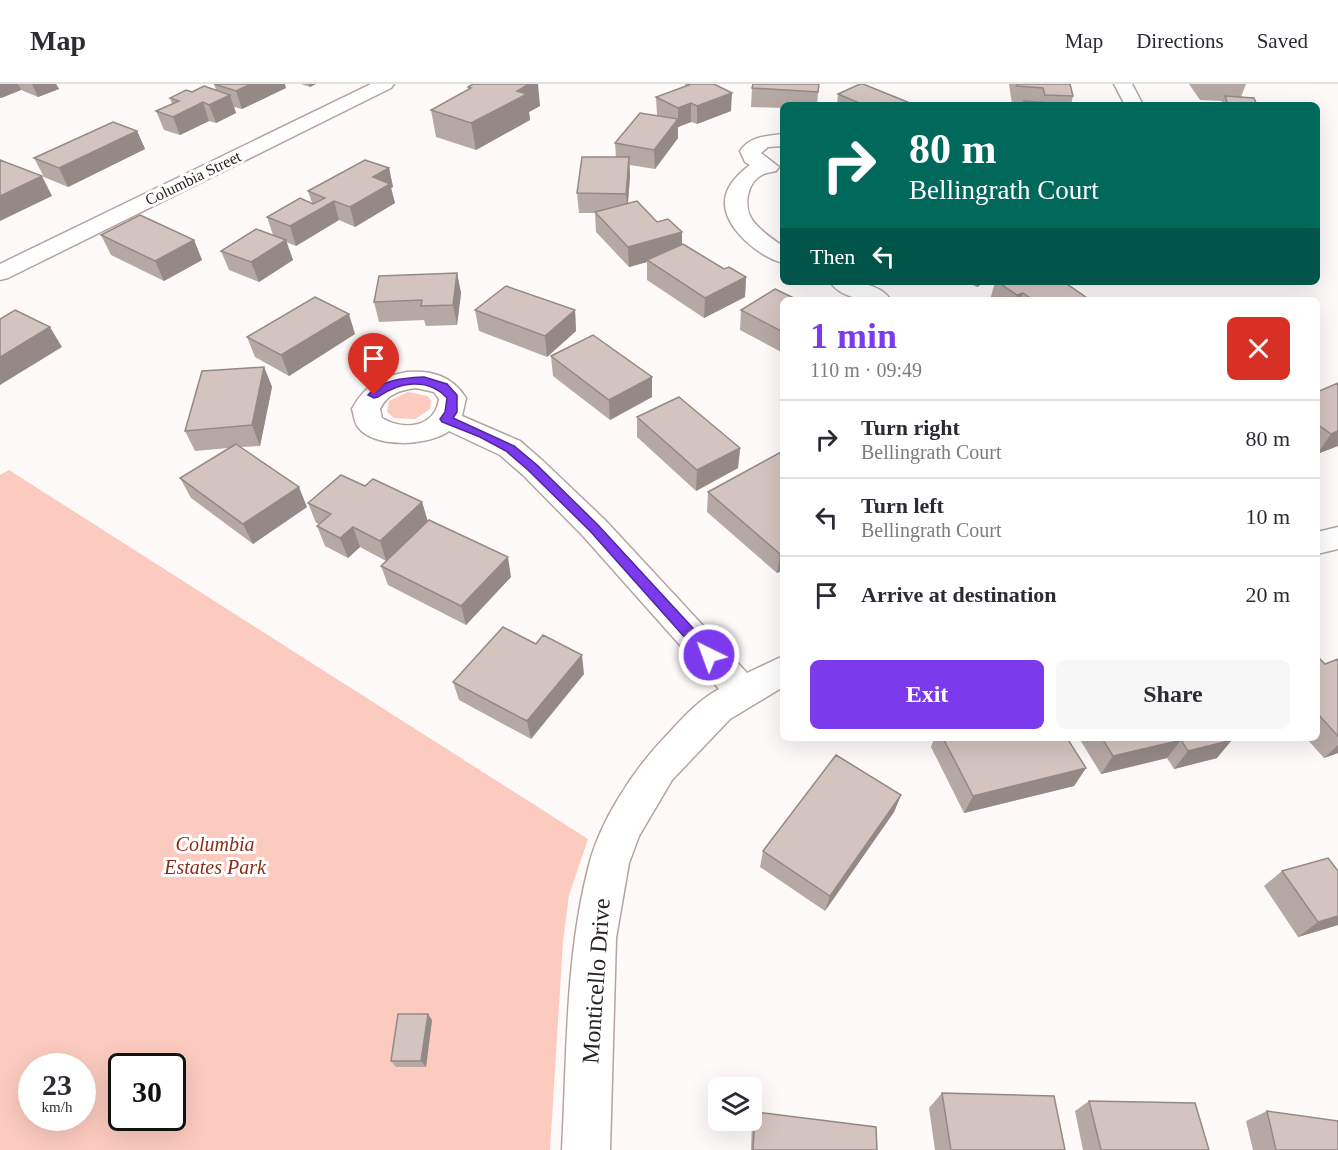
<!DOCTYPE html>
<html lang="en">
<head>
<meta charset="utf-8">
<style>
  :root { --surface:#fff; --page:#f7f7f7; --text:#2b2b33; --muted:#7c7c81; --line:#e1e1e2; --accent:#7c3aed }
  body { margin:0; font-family:Georgia,serif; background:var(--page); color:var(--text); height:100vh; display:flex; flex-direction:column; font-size:22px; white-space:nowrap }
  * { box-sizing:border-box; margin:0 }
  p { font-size:20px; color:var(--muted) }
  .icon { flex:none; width:33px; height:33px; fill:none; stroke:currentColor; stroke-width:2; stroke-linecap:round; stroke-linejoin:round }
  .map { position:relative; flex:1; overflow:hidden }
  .side { position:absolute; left:780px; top:213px; width:540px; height:444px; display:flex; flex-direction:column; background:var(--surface); border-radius:9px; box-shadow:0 6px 24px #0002 }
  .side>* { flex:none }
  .hud { position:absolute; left:780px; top:18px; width:540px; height:183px; border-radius:9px; box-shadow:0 6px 24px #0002; background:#00695c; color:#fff; overflow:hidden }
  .fabs { position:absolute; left:708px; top:993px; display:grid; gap:12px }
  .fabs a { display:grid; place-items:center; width:54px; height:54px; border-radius:9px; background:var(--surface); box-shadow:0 6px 24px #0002; font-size:30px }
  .speed { position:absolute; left:18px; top:969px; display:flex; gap:12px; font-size:30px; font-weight:700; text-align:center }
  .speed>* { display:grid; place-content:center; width:78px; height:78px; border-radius:50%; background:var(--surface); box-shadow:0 6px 24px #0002; line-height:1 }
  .speed small { font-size:15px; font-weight:400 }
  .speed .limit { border:3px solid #111; border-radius:9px; background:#fff; color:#111 }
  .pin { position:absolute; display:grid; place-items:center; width:51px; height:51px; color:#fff; margin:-62px -26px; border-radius:50% 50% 50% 0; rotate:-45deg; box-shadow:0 0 6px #0007 }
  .pin .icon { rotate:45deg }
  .me { position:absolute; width:66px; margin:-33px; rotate:318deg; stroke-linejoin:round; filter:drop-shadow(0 0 4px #0008) }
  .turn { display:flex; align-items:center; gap:21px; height:126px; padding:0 30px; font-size:27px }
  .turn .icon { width:78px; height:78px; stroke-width:2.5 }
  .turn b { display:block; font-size:42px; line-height:51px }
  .then { display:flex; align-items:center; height:57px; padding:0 30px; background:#0003; gap:12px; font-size:22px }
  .round { display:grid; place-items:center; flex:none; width:63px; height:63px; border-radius:9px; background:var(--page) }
  .overview { display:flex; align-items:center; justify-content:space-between; height:102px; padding:0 30px }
  h1 { font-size:36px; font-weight:800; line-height:45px; color:var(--accent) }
  .action { display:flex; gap:12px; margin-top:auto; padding:12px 30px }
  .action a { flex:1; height:69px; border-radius:9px; background:var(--accent); color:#fff; font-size:24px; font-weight:800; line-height:69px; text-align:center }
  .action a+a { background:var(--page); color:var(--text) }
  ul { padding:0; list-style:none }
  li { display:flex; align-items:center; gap:18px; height:78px; padding:0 30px; border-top:2px solid var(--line) }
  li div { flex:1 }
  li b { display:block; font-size:22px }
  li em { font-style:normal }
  header { display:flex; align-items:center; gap:36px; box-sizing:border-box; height:84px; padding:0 30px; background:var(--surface); border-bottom:2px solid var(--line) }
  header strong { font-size:28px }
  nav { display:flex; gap:33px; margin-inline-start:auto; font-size:21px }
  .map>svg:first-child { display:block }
</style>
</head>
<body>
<header>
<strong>Map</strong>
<nav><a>Map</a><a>Directions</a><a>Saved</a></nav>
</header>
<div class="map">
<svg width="1338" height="1066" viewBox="0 0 1338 1066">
  <rect width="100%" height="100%" fill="#fefaf9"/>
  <!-- green -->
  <path fill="#fccbbf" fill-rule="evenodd" d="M408,308L428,312L431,317L430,325L415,335L394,334L387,328L389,317Z
    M9,386L588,755L569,811L563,858L550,1066H0V391ZM32,982H82V1034H32ZM122,982H172V1034H122Z"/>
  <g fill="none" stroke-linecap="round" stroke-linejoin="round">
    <!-- minor casing -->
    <g stroke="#b4a4a0" stroke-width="3">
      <path id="minor" d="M371,0H394L391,4L8,194L0,196V180Z
        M1114,0H1132L1143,21H1125Z
        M783,50V62L768,63L761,69L779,83L776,87C773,88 770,88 767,89C747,94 742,122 753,137C761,147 772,155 783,162V179C760,173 726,146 725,120C724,104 738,90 750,81L745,78L740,67C750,52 767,52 783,50Z
        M830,198C851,198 878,197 891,216C871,216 843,217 830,198Z
        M407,288C432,286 452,292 466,314L462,332L520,357L543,377L605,436L747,589L783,572V603L730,635L672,696L639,752L629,779L616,854L610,1066H562C567,972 565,873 589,781C600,737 634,685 665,653C682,635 697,617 719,605L583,452L523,391L500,371L449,347C429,362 374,365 358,343C354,338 354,331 352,325C365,301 381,293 407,288ZM416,304L434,308L439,315C435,344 404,347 382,334L380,325C387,310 400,306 416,304Z
        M1338,443V465L1317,470V448Z"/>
    </g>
    <!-- minor -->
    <use href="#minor" fill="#fff" fill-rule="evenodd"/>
  </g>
  <!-- wall -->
  <path fill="#b6a9a5" d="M0,0H56L59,5L38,13L21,6L1,14H0Z
    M214,0L286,4L242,25L234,23L236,29L216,39L209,37L180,51L164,46L156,27L172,20L170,14L192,8L216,6Z
    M301,0H316L310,3Z
    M685,0H714L731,27L697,40L691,38L678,43V54L655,85L630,81V92L628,120L657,138L682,160L724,185L746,193L745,213L704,234L647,196V178L629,183L596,148L595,129H579L577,109L616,73L615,59L657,31L656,13L685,2Z
    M819,0L817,21H783V24L751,23L752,4Z
    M1009,0H1070L1073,12L1071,21L1012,20Z
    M1189,0H1246L1241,13L1257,21H1218H1221L1222,17L1200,16Z
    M468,3L540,22L529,28L530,36L476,66L436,53L431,26L468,6Z
    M838,10L915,21H837Z
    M137,47L145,65L68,103L44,93L34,74Z
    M389,84L393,103L391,104L395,119L355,143L339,136L296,162L286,158L293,176L259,198L229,186L221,167L273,151L267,133L312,119L308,107Z
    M101,151L194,156L202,176L164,197L111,171Z
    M457,189L461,209L457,241L426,242L424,236L379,238L374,218Z
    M967,198H985L977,203Z
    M995,198H1064L1090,216H990Z
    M783,216V269L740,246L741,226Z
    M475,226H575L576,247L547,273L479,247Z
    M355,250L289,292L255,273L247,253Z
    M551,272L652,293V313L610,336L553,292Z
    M264,283L272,303L260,362L241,363L307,423L253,460L191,414L180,394L229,364L195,367L185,347Z
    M1338,299V362L1317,370V308Z
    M637,333L740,364L738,384L696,407L637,353Z
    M783,369V486L777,489L707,428L708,408Z
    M365,402L422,418L428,438L511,493L466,541L388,501L381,482L386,477L360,463L348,474L325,462L317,442L319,440L316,439L308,419Z
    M1317,572L1325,580L1338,575V669L1324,674L1306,654H1317Z
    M584,590L531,655L459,616L453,598Z
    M934,654H1067L1086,684L1074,702L964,729L931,663Z
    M1079,654H1231L1217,674L1174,685L1167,674L1101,690Z
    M901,711L894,728L825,827L760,783L763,767Z
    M1282,787L1338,841L1298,853L1264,802Z
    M432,936L426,983H396L391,977Z
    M942,1009L1065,1066H935L929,1024Z
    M1089,1017L1209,1066H1083L1075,1027Z
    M1267,1027L1338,1066H1253L1246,1037Z
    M755,1028L877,1066H751L752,1038Z"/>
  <!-- shaded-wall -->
  <path fill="#948986" d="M0,0H18L21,6L1,14L0,12Z
    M32,0H56L59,5L38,13Z
    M251,0H285L286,4L242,25L236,7Z
    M309,0H316L310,3Z
    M529,0H538L540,22L529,28L530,36L476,66L471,39L517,7Z
    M732,9L731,27L697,40V22Z
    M230,11L236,29L216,39L209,21Z
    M203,18L209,37L180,51L173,33Z
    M691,19V38L678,43V24Z
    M678,35V54L655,85L654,66Z
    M137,47L145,65L68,103L59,84Z
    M629,73L630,92L627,129L626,110Z
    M389,84L393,103L391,104L395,119L355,143L350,123L373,93Z
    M42,92L52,112L0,137V112Z
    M334,117L339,136L296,162L290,142Z
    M682,148V168L647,176V178L629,183L628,163Z
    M194,156L202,176L164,197L155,177Z
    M286,156L293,176L259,198L251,178Z
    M457,189L461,209L457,241L453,221Z
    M746,193L745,213L704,234L705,214Z
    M978,198H985L977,203Z
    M1023,209L1021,216H1016L1017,211Z
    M575,226L576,247L547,273L545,252Z
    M349,230L355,250L289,292L281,271Z
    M50,243L62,263L0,301V273Z
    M264,283L272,303L260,362L252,341Z
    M652,293V313L610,336L609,316Z
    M1338,347V362L1317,370L1331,350Z
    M740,364L738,384L696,407L697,386Z
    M299,403L307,423L253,460L243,440Z
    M422,418L428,438L386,477L380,457Z
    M353,443L360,463L348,474L340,454Z
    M783,468V486L777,489L780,470Z
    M508,473L511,493L466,541L461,522Z
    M582,571L584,590L531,655L527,637Z
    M1181,656L1167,674L1101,690L1113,672Z
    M1232,656L1217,674L1174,685L1188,667Z
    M1338,661V669L1324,674Z
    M1086,684L1074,702L964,729L973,712Z
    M901,711L894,728L825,827L830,812Z
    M1338,832V841L1298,853L1318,838Z
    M428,930L432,936L426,983L421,977Z"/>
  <!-- building -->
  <path fill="#d4c4c0" stroke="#948986" stroke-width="1.5" d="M214,0H251L236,7Z
    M473,0H529L517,7L527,10L471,39L431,26L471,4L468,3Z
    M688,0H714L732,9L697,22L691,19L678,24L656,13L689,1Z
    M753,0H819L818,8L752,4Z
    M860,0H863L915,21H864L838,10Z
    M1017,0H1070L1073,12L1045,11L1043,4L1017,2Z
    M204,2L230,11L209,21L203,18L173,33L156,27L179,17L170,14L186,6L192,8Z
    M1225,12L1254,14L1257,21H1228Z
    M1024,17L1063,20V21H1024Z
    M640,29L678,35L654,66L615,59Z
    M113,38L137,47L59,84L34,74Z
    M582,73H629L626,110L577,109Z
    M0,76L42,92L0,112Z
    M365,76L389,84L373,93L390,100L350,123L334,117L290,142L267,133L300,114L313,120L325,114L308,107Z
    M637,117L657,138L668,135L682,148L628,163L595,128Z
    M140,131L194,156L155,177L101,151Z
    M256,145L286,156L251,178L221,167Z
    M683,160L724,185L729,183L746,193L705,214L647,176Z
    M457,189L453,221L421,222L422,216L374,218L379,192Z
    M998,198H1064L1090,216H1033L1023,209L1017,211Z
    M506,202L575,226L545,252L475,226Z
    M775,205L798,216H783V248L741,226Z
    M315,213L349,230L281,271L247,253Z
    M15,226L50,243L0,273V235Z
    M593,251L652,293L609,316L551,272Z
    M264,283L252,341L185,347L202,287Z
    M1338,299V347L1331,350L1317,340V308Z
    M679,313L740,364L697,386L637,333Z
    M236,360L299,403L243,440L180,394Z
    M781,368L783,369V468L780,470L708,408Z
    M341,391L365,402L373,395L422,418L380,457L353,443L340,454L317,442L331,430L308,419Z
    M429,436L508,473L461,522L381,482Z
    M503,543L536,560L543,551L582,571L527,637L453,598Z
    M1317,572L1325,580L1338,575V652L1317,629Z
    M943,654H1067L1086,684L973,712Z
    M1102,654H1231L1232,656L1188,667L1181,656L1113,672Z
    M836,671L901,711L830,812L763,767Z
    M1328,774L1338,787V832L1318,838L1282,787Z
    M398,930H428L421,977H391Z
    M942,1009L1054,1012L1065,1066H951Z
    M1089,1017L1195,1019L1209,1066H1101Z
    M1267,1027L1338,1037V1066H1276Z
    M755,1028L876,1043L877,1066H753Z"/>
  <!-- route -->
  <path fill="#7c3aed" stroke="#51269a" stroke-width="1.5" d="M424,293L447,300L457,311V328L453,334L514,362L537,381L598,441L714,567L716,571L714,575H704L590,447L528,386L506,367L480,353L442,338L440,335L445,328L447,314C428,293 399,298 378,313L374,314L368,311C382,295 405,294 424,293Z"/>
  <g text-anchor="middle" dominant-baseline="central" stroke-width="6" stroke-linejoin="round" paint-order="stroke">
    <!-- far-street labels -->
    <g font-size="16" fill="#292322" stroke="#fff">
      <text transform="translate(193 94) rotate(-26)">Columbia Street</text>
    </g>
    <!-- park labels -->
    <g font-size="20" font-style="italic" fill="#8a2c15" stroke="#fff">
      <text x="215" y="760">Columbia<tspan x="215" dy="23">Estates Park</tspan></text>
    </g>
    <!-- near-street labels -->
    <g font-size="24" fill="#292322" stroke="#fff">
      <text transform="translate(596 897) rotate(-86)">Monticello Drive</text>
    </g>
  </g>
</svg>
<div class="fabs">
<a><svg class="icon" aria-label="layers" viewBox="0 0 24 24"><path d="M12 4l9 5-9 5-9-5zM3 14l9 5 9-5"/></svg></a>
</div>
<div class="speed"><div>23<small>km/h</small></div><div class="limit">30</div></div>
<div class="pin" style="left:374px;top:311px;background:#d93025"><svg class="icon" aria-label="arrive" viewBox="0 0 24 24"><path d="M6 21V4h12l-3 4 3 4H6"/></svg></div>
<svg class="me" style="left:709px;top:571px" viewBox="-20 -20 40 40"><circle r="17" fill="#7c3aed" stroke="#fff" stroke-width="3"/><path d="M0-11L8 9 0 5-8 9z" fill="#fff"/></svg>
<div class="hud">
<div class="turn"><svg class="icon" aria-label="right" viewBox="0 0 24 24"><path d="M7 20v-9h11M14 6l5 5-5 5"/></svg><div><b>80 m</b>Bellingrath Court</div></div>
<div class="then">Then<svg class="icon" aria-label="left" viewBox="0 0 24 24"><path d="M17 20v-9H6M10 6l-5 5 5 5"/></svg></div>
</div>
<section class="side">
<div class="overview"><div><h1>1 min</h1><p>110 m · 09:49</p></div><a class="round" style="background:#d93025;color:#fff"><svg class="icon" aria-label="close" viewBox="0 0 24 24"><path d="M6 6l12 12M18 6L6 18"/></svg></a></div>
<ul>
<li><svg class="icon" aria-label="right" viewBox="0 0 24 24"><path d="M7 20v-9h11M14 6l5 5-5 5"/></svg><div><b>Turn right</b><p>Bellingrath Court</p></div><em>80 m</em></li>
<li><svg class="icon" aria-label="left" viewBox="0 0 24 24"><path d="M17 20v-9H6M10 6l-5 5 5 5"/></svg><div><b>Turn left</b><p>Bellingrath Court</p></div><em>10 m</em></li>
<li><svg class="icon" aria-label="arrive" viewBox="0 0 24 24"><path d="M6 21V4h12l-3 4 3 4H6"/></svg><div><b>Arrive at destination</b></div><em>20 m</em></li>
</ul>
<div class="action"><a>Exit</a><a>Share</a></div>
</section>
</div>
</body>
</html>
